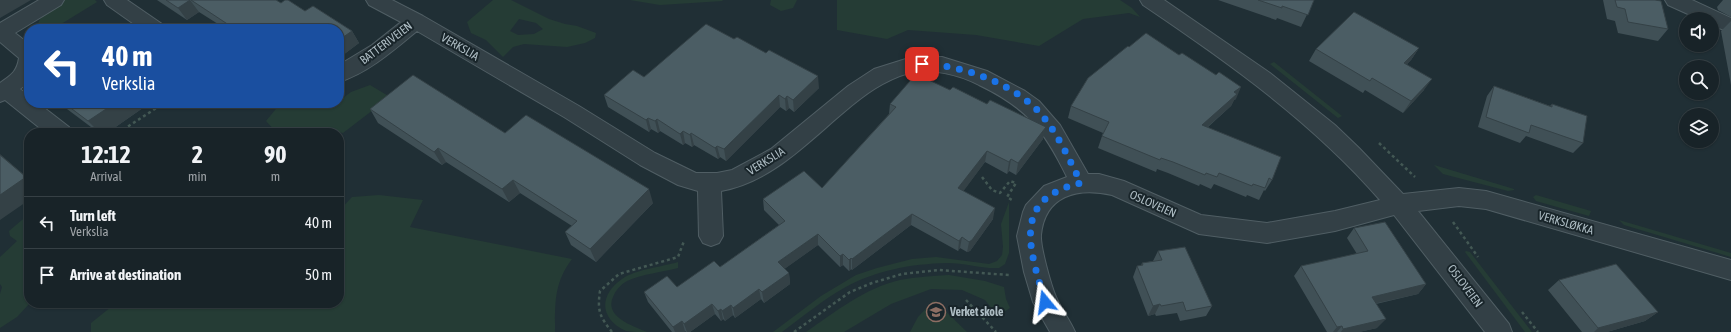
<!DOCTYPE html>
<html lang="en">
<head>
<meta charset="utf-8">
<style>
  :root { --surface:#182328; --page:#252f34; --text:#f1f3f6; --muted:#9fa4a8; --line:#364045 }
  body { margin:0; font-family:"Asap Condensed",sans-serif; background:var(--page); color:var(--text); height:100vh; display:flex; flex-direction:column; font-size:15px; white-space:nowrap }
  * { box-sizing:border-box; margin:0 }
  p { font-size:13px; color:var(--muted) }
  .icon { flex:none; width:22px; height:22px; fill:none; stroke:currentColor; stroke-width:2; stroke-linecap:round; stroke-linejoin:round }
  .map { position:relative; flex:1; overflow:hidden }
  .details { position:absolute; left:24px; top:128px; width:320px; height:180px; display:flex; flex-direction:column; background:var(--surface); border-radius:16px; box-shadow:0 1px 3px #0004,0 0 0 1px var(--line) }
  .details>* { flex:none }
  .hud { position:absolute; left:24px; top:24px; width:320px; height:84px; border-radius:16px; box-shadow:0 1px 3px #0004,0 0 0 1px var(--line); background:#1a4fa0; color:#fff; overflow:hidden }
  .controls { position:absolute; left:1679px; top:12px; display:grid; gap:8px }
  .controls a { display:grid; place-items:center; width:40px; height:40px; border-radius:50%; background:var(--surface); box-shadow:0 1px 3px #0004,0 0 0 1px var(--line); font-size:20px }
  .pin { position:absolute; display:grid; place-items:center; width:34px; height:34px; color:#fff; margin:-17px; border-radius:8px; box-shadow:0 2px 6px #0006 }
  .me { position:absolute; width:44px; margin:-22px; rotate:344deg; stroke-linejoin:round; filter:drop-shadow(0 0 3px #0008) }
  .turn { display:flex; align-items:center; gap:14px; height:84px; padding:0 12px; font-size:18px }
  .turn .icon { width:52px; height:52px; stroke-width:2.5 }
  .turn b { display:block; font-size:28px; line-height:34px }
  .eta { display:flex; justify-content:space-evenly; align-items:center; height:68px; text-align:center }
  .eta b { font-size:24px; font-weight:700; line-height:28px }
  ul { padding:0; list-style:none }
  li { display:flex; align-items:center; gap:12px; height:52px; padding:0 12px; border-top:1px solid var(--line) }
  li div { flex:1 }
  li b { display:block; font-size:15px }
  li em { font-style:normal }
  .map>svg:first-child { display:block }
</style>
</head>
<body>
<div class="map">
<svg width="1731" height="332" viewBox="0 0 1731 332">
  <rect width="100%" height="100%" fill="#202f35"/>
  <!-- green -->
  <path fill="#253c35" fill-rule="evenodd" d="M65,0H95L97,2L53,29H40L37,27C41,12 53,7 65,0Z
    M493,0H511L549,19L565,24L577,26L596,33L595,38L585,43L567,47L524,44L513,47L503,57L486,40L471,33L467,22ZM519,19L536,23L543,29L534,34L518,35L510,31Z
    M630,0H722L723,1L660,5Z
    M771,0H797L793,8L781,11L770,5Z
    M837,0H1120L1132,8L1140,17L1129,13L1083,19L1039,46L976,35L908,30L887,39L837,30Z
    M1274,62L1342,116L1338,118L1270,64Z
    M370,85L390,97L343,133L324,129L317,133H277L266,121L280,104L298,107L335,104L339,103V101L351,92Z
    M1434,165L1514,189V190L1508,191L1443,174Z
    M379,195L423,200L410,227L572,259C554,283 555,303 555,332H91V323L116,303H339V211L352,197Z
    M1536,195L1591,211L1589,216L1536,201L1533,197Z
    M1009,202V253L1005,264L999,268C982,269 965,263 947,263C911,264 876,270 844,288C824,299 801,318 782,332H773L821,296L856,275L877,268L912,259L936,257L989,264L997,261L1002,255L1003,247L1001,224Z
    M29,214L30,303L17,317L0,328V294L2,287L0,284V257L17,241L10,236L9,231Z
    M1619,220L1731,253V257L1624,225Z
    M1466,251L1470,252L1532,332H1525L1465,252Z
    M678,262V268C662,272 643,274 627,281C620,285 616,290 613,297C604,317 633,326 647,332C641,332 631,332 626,331C599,319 599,295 622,279C636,269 662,267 678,262Z
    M949,275L985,281L1004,287L1006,299L1010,308L998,316L985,300L962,290L931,289L891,304L844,332H806C835,312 865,288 900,280C916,277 933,276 949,275Z
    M934,300L967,332H910L918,317Z"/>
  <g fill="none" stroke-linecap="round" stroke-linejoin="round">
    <!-- minor casing -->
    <g stroke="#505e64" stroke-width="2">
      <path id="minor" d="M39,0H64L61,5L15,33L29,44V82L20,89L29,96V103H38L69,127L72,133H46L5,100L0,102V83C11,75 17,72 19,58L0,42V23Z
        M104,0H127L162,24L165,29H141L107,5Z
        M366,0H392L423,16L579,106L655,153L696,173H717L732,170L771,149L848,86L874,69L909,58L942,57L987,71L1025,91L1039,101L1060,125L1088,174H1099L1124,181L1201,215L1267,223L1335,211L1380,200C1312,122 1229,63 1143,5L1140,0H1164L1270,73L1335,125L1359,148L1403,194L1459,188L1486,191L1731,260V280L1486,209L1459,206L1418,211L1509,324L1512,332H1485L1394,215L1335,231L1267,243L1199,234L1112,195C1078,187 1045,195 1041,235C1040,246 1051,285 1056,297C1061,309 1070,320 1075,332H1050L1033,302L1024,272L1017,236L1023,212L1026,205L1044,186L1067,177C1044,130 1027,108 979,85C961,75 929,67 909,73C884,80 864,95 844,112C807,143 771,182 721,191L723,236L719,243L711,246L703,243L699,236L698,191L678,185L640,165L564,117L417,31C394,50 368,73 339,82V65L372,45L401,22L369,5Z
        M1665,0H1692L1731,18V33L1712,25V19H1699L1668,5Z"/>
    </g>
    <!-- path -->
    <path stroke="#435854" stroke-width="2.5" stroke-dasharray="3 3" stroke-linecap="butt" d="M209,29L219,22
      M118,133L164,103
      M1379,143L1415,177
      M982,177L992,190L1000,193L1010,181L1016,183L1007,197L1012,200
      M1453,222L1478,257
      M966,300L996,332
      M1522,312L1538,332
      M612,332C600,317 597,311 600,291L619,274L678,257L684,241
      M794,332L850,292L872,283L902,274L939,270L1009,275"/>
    <!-- minor -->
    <use href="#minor" fill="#334046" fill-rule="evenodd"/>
  </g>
  <!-- wall -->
  <path fill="#405056" d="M157,0H276L281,3L285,0H288L305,11L313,6L352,31L359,43L339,58V29H226L199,12L187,20Z
    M1218,0H1314L1301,27L1277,18L1276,20Z
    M1603,0H1655L1668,29L1658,41L1618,33L1615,21L1607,19Z
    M1723,0H1731V17L1718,10L1717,7Z
    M1731,21V85L1721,31Z
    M1419,48L1411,60L1407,64L1424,90L1403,113L1365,90L1363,93L1309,61L1316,49Z
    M644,77L819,88L794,112L789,108L786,111L780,107L726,161L720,157L718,159L694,145L692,147L685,143L683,145L660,131L658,133L651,129L649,132L608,107L604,95Z
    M1494,86L1550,106L1552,104L1583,143L1573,153L1526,136L1520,143L1478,127L1487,96Z
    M1236,99L1234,100L1231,106L1208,127L1272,180L1265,191L1264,190L1259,200L1247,195L1246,197L1214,184L1211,189L1200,184L1199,186L1168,173L1157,169L1156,172L1098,148L1103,133L1068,118L1071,106Z
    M59,103H150L107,133H99Z
    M890,104L1043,139L1016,175L1009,171L1007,174L985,162L963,191L993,219L970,251L967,252L960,248L958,251L911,225L852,270L851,269L849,271L843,265L840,267L818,245L784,269L789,273L790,284L764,303L761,299L735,318L733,315L725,321L723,319L721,321L715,314L690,332H686L685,331L684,332H672L648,302L644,292L677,287L720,267L779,225L764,210L763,199L822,188L889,114Z
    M370,109L505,133L653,203L596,262L571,245L565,232L572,226L520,193L509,202L446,162L442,165L378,123Z
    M1354,228L1426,284L1418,294L1376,304L1377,328L1359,332H1327L1294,276L1301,266L1357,254L1347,238Z
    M1158,251L1212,306L1206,316L1180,321L1177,313L1156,316L1155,314L1148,316L1133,277L1137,266H1141L1142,263L1153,261Z
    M1559,280L1658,312L1645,321L1607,332H1582L1548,290Z"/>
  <!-- shaded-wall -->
  <path fill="#344146" d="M0,0H31L0,18Z
    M190,0L199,12L187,20L178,8Z
    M352,31L359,43L339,58V40Z
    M1419,48L1411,60L1397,75L1404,63Z
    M818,76L819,88L794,112L793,100Z
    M1432,79L1424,90L1403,113L1411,101Z
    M1241,87L1236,99L1234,100L1231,106L1197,136L1202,125L1234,92Z
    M779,95L780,107L726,161L724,149Z
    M787,96L789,108L786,111L785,99Z
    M115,103H150L107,133H100L88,121Z
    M648,118L651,129L649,132L646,120Z
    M657,119L660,131L658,133L655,121Z
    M1046,127L1043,139L1016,175L1018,163Z
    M683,131L685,143L683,145L680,134Z
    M691,133L694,145L692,147L690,135Z
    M717,146L720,157L718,159L715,148Z
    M438,148L446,162L442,165L434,152Z
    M987,151L985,162L957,200L958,188Z
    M0,154L29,179V200L0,220Z
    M1011,159L1009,171L1007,174L1009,162Z
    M513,180L520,193L509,202L502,189Z
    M649,189L653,203L596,262L590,249Z
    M995,208L993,219L970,251L967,252L969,242Z
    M912,214L911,225L852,270V259Z
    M818,234V245L779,273L778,262Z
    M962,237L960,248L958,251L959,241Z
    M843,254V265L840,267V256Z
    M851,258V269L849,271V260Z
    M789,273L790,284L764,303L762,292Z
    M1426,284L1418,294L1364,306L1372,297Z
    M759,289L761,299L735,318L733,308Z
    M712,304L715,314L690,332H687L684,324Z
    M1160,304L1155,314L1148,316L1153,306Z
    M731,305L733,315L725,321L722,311Z
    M721,309L723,319L721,321L718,311Z
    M1658,312L1645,321L1607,332H1594L1598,328Z
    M1386,319L1377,328L1359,332H1341L1343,329Z
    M682,321L685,331L684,332H675L673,327Z
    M1342,326L1337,332H1333L1337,327Z"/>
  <!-- building -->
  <path fill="#4b5d64" stroke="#344146" d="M166,0H190L178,8Z
    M191,0H276L281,3L285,0H288L305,11L313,6L352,31L339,40V29H247L244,27L242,29H235Z
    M1258,0H1314L1308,15L1282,6V8Z
    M1615,0H1655L1661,1L1668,29L1628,22L1625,9L1617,7Z
    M1354,12L1419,48L1404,63L1432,79L1411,101L1372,78L1370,81L1316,49Z
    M706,24L734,39L737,37L766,53L769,50L818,76L793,100L787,96L785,99L779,95L724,149L717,146L715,148L691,133L690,135L683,131L680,134L657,119L655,121L648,118L646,120L604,95L633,70L644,77Z
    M1146,33L1179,55L1182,53L1216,75L1219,72L1241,87L1234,92L1237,94L1202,125L1281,157L1272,180L1269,178L1265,188L1253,184L1252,186L1219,173L1217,177L1206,173L1205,175L1173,162L1161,158L1160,160L1102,136L1109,122L1071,106L1088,78L1128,46L1129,47Z
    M916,74L950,90L953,87L987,104L990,100L1046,127L1018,163L1011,159L1009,162L987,151L958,188L995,208L972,240L969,242L962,237L959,241L912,214L852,259L851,258L849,260L843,254L840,256L818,234L778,262L789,273L762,292L759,289L733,308L731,305L722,311L721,309L718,311L712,304L684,324L682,321L673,327L644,292L667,276L677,287L714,261L720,267L785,221L763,199L804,171L822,188L896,107L890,104Z
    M413,75L505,133L526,115L649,189L590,249L565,232L577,221L513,180L502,189L438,148L434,152L370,109Z
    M1494,86L1552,107V104L1587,116L1583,143L1531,125L1529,133L1486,117Z
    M64,103H115L88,121Z
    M0,155L26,177L0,195Z
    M1385,222L1426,284L1372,297L1386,319L1343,329L1342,326L1337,327L1301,266L1368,251L1354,228Z
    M1185,247L1212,306L1186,311L1183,302L1161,306L1160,304L1153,306L1137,266L1143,265L1142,263L1162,260L1158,251Z
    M1616,264L1658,312L1598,328L1559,280Z"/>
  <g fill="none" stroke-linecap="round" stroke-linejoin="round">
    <!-- route -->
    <path stroke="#1a73e8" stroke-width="7" stroke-dasharray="0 12.6" d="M922,64C964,65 1019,85 1045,119C1060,138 1070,161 1081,183C1010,199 1030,249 1045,302"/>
  </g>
  <!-- icons -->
  <defs>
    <g id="school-ring" transform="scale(1)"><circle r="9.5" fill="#19252a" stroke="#8d6e63" stroke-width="1.5"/><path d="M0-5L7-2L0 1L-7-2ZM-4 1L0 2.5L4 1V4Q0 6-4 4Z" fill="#8d6e63"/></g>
  </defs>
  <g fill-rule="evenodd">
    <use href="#school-ring" x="936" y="312"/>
  </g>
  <g text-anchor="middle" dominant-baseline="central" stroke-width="4" stroke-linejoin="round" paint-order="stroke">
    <!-- street labels -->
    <g font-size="12" fill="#adbcc3" stroke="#19252a">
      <text transform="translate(386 43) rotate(-37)">BATTERIVEIEN</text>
      <text transform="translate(460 47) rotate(30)">VERKSLIA</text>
      <text transform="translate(766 161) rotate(-32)">VERKSLIA</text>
      <text transform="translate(1153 204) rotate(24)">OSLOVEIEN</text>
      <text transform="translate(1566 223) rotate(16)">VERKSLØKKA</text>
      <text transform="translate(1465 286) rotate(53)">OSLOVEIEN</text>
    </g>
    <!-- poi labels -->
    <g font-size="12" font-weight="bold" fill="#adbcc3" stroke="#19252a" text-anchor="start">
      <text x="950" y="312">Verket skole</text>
    </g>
  </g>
</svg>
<div class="controls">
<a><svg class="icon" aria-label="sound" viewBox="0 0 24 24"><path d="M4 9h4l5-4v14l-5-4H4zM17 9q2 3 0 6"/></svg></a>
<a><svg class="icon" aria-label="search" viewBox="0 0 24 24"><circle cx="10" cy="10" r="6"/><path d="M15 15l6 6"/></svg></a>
<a><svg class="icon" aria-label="layers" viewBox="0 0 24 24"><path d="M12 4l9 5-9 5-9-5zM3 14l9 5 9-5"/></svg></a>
</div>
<div class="pin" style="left:922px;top:64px;background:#d93025"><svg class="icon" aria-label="arrive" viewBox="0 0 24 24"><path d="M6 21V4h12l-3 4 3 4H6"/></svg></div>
<svg class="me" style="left:1045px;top:302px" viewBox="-20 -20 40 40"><path d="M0-17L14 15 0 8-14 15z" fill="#1a73e8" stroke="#fff" stroke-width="4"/></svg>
<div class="hud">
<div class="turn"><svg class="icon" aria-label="left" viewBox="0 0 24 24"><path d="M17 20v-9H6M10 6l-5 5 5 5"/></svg><div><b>40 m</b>Verkslia</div></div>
</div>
<section class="details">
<div class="eta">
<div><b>12:12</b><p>Arrival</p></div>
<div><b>2</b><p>min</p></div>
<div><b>90</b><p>m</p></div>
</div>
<ul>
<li><svg class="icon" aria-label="left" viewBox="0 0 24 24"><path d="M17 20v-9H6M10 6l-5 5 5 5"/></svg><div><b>Turn left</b><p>Verkslia</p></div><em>40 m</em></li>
<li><svg class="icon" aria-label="arrive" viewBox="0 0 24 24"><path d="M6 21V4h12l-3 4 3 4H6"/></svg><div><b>Arrive at destination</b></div><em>50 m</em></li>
</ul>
</section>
</div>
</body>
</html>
